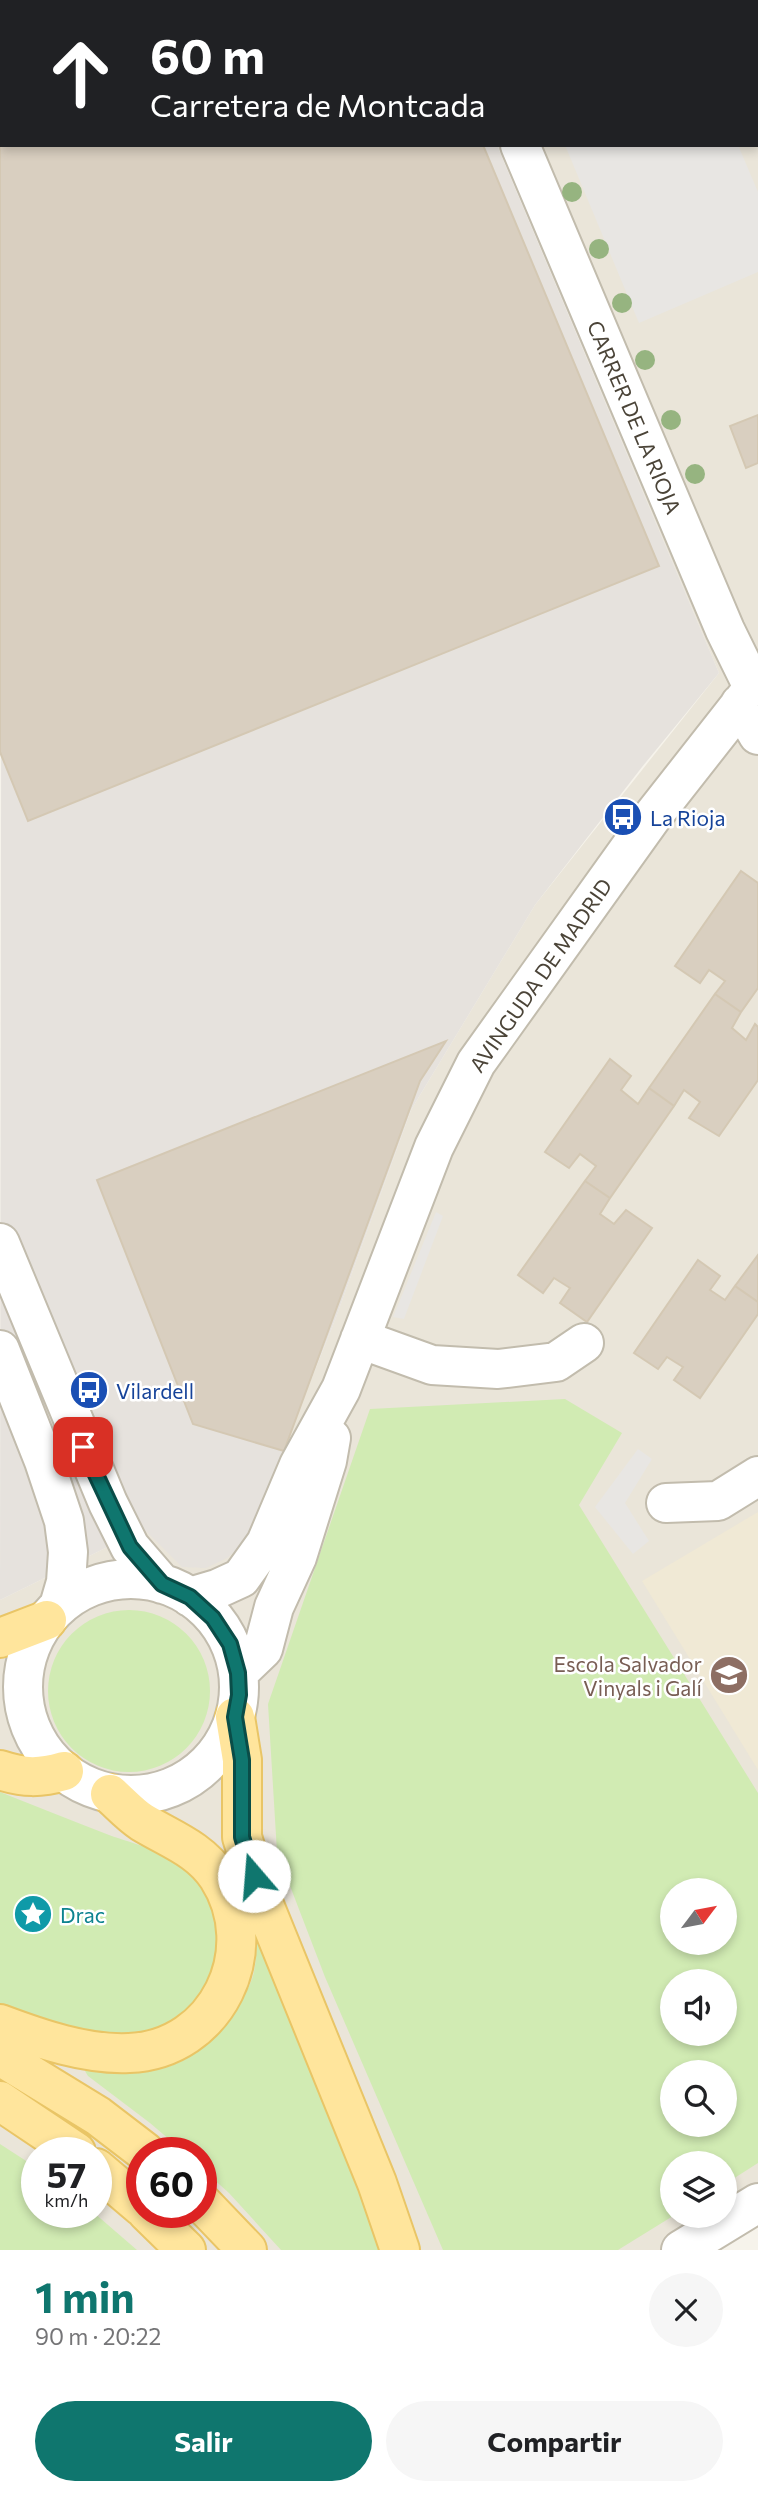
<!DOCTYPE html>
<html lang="es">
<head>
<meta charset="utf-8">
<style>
  :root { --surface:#fff; --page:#f6f6f6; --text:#202124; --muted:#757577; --accent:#0f766e }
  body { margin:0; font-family:Commissioner,sans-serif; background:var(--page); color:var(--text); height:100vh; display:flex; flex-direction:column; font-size:26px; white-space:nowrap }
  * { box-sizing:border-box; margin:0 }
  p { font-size:23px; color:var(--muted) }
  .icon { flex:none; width:38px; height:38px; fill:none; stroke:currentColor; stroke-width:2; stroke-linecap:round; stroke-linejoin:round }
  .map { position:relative; height:2250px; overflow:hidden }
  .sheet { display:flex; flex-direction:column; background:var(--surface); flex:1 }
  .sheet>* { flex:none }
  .hud { position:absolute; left:0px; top:0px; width:760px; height:147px; box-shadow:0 4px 10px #0003; background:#202124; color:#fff; overflow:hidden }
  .needle { width:46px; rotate:58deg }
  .tools { position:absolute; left:660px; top:1878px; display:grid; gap:14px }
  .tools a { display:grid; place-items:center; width:77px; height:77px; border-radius:50%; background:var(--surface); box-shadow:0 4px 10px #0003; font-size:35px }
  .speed { position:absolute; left:21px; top:2137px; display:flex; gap:14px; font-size:35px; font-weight:700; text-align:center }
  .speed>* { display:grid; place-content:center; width:91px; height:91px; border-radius:50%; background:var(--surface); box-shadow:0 4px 10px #0003; line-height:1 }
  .speed small { font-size:18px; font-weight:400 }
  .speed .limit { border:10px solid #d22; background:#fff; color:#111 }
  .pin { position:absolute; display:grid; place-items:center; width:60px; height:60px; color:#fff; margin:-30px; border-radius:14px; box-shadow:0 4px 10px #0006 }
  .me { position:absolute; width:77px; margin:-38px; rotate:342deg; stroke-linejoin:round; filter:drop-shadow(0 0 5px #0008) }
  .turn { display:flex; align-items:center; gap:24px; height:147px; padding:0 35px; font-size:32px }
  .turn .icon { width:91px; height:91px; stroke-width:2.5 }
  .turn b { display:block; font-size:49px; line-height:60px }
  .round { display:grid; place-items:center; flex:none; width:74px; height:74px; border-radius:37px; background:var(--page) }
  .overview { display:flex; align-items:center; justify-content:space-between; height:119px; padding:0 35px }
  h1 { font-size:42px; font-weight:700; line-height:52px; color:var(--accent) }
  .action { display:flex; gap:14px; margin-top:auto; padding:14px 35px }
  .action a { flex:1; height:80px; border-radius:42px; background:var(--accent); color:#fff; font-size:28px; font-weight:700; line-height:80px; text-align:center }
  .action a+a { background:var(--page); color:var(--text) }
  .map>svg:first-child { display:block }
</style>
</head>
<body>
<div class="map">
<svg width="758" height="2250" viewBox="0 0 758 2250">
  <rect width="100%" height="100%" fill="#f6f3eb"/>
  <!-- residential -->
  <path fill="#eae5d9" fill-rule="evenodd" d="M436,0H758V2218L706,2250H0V1600L144,1529L246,1542L335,1320L411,1110L535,905L719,673L497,145H758V2ZM672,1890H724V1942H672ZM672,1981H724V2034H672ZM672,2072H724V2124H672ZM37,2152H96V2212H37ZM142,2152H201V2212H142ZM672,2163H724V2216H672Z"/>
  <!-- industrial -->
  <path fill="#e6e2dd" d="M2,91V145H497L719,673L642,767L535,905L411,1110L335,1320L246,1542L227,1558L206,1568L182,1567L144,1529L0,1600Z"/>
  <!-- education -->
  <path fill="#f0e9d5" d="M758,1512V1770L642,1581Z"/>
  <!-- green -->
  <path fill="#d1ebb3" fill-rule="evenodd" d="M565,1399L622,1433L579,1505L758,1793V2163L725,2184L724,2163H672L673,2216L618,2250H443L325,1977L277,1852L268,1704L370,1409ZM724,1890V1942H672V1890ZM724,1981V2034H672V1981ZM724,2072V2124H672V2072Z
    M48 1691a81 81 0 1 1 162 0a81 81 0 1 1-162 0Z
    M0,1792C36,1806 72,1821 109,1835C134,1844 166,1851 186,1869C224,1900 225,1955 200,1994C196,2001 191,2009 183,2014C167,2026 149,2031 129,2033C90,2039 38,2017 0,2006Z
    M262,1939L390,2250H281L229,2193L201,2168V2152H184L150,2123L88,2076L85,2071L90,2069C113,2074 141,2074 164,2068C201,2059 239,2014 252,1979C256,1967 256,1954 257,1942Z
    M0,2144L37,2168V2212H93L137,2250H0Z"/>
  <!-- parking -->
  <path fill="#e8e6e3" d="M565,145H738L758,192V272L639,323Z
    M436,1212L443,1216L404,1319L393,1317Z
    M638,1449L652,1459L625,1503L649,1541L633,1554L595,1507Z"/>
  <!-- building -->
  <path fill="#d9cfc0" stroke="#d4c8b3" stroke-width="2" d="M221,0H423V2H216Z
    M0,93H2V145H483L659,566L28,821L0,752Z
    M758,415V463L746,468L730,426Z
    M741,871L758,883V988L741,1012L715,994L725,981L709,970L700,983L675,966Z
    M715,994L741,1012L732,1028L746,1040L755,1024L758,1027V1080L719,1136L689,1118L700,1102L684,1090L674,1106L649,1088Z
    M446,1041L420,1081L284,1451L193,1424L97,1180Z
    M610,1059L631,1076L621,1090L638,1104L649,1088L674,1106L610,1198L585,1181L596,1166L580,1154L569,1168L545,1152Z
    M585,1181L610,1198L600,1214L614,1224L626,1210L652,1228L587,1322L560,1303L570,1288L554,1278L543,1293L518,1275Z
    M758,1255V1302L735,1286Z
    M698,1260L720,1276L710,1290L725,1300L735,1286L758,1302V1314L700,1398L674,1380L683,1367L667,1357L658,1369L634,1353Z"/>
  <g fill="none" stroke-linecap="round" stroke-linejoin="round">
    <!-- minor casing -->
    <g stroke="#c2bcad" stroke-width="42">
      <path id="minor" d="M459,0V2
        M140,2L144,0
        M0,61L2,60
        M520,145L725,630L753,687
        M740,704L758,735
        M0,1243L108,1503L130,1547L162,1584
        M360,1339L432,1365L498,1369L556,1362L584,1343
        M0,1350L44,1461L64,1521L68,1552L66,1582L59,1606
        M666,1503L718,1501L758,1476
        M23 1687a108 108 0 1 1 216 0a108 108 0 1 1-216 0Z
        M190,1597L217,1589L241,1578L266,1543L299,1465L341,1389L434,1147L476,1063L652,817L758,682
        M238,1673L263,1649L274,1607L297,1557L327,1461L331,1438
        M681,2250L758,2203"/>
    </g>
    <!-- major casing -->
    <g stroke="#e9c566" stroke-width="42">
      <path id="major" d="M0,1638L47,1620
        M235,1717L242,1760V1837L260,1895L377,2183L400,2250
        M0,1770C24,1778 40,1778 64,1771
        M0,2024C40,2039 86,2055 129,2053C217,2050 265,1950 218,1877C200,1849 170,1839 142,1822C131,1815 120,1803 110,1794
        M0,2056L98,2116L145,2152
        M0,2101L76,2152
        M96,2168L142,2207
        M201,2202L247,2250
        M147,2212L186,2250"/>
    </g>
    <!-- minor -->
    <use href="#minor" stroke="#fff" stroke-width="38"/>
    <!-- major -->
    <use href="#major" stroke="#ffe59c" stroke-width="38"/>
  </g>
  <!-- trees -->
  <g fill="#96b480">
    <circle cx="572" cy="192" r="10"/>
    <circle cx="599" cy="249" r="10"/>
    <circle cx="622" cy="303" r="10"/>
    <circle cx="645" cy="360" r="10"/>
    <circle cx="671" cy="420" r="10"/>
    <circle cx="695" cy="474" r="10"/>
  </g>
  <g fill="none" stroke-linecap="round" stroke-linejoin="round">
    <!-- route casing -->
    <g stroke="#0a4d48" stroke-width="18">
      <path id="route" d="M83,1447L130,1547L162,1584L190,1597L213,1618L230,1644L238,1673L239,1695L235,1717L242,1760V1837L254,1876"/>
    </g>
    <!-- route -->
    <use href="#route" stroke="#0f766e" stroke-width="12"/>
  </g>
  <!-- icons -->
  <defs>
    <g id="bus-disc" transform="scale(2.0125)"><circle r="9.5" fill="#1a4fb4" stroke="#fff"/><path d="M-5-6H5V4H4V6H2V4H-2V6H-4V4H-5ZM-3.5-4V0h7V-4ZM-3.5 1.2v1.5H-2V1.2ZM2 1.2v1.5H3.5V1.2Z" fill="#fff"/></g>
    <g id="school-disc" transform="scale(2.0125)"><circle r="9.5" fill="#8d6e63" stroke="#fff"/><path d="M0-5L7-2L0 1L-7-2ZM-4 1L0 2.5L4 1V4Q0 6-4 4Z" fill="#fff"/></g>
    <g id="sight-disc" transform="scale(2.0125)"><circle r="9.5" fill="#0f9aa8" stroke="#fff"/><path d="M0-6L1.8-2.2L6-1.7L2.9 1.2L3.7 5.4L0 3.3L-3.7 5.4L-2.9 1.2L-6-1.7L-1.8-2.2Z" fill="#fff"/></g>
  </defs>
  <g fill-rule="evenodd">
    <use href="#bus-disc" x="623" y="817"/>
    <use href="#bus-disc" x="89" y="1390"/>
    <use href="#school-disc" x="729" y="1675"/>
    <use href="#sight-disc" x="33" y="1914"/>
  </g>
  <g text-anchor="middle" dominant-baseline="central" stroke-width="5" stroke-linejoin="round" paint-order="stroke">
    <!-- street labels -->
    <g font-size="21" fill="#4b4438" stroke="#fff">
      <text transform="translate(635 417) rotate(67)">CARRER DE LA RIOJA</text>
      <text transform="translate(540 975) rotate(-55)">AVINGUDA DE MADRID</text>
    </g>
    <!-- transit labels -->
    <g font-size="21" fill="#164399" stroke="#fff" text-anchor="start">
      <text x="650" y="817">La Rioja</text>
      <text x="116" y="1390">Vilardell</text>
    </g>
    <!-- education labels -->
    <g font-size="21" fill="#785e54" stroke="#fff" text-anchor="end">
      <text x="702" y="1663">Escola Salvador<tspan x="702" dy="24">Vinyals i Galí</tspan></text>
    </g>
    <!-- culture labels -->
    <g font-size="21" fill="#0d838f" stroke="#fff" text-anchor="start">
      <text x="60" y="1914">Drac</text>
    </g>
  </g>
</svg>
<div class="tools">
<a><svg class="needle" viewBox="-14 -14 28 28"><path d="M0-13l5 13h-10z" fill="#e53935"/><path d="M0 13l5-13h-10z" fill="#757577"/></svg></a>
<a><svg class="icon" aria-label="sound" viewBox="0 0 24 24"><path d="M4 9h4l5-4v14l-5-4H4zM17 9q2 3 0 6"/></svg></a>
<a><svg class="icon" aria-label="search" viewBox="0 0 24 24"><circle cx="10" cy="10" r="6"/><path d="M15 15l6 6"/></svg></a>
<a><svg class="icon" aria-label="layers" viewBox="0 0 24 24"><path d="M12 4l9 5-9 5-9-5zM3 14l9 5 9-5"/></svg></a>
</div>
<div class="speed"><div>57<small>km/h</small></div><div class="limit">60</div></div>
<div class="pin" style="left:83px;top:1447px;background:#d93025"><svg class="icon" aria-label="arrive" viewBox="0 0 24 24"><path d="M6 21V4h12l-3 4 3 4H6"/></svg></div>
<svg class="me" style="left:254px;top:1876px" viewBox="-20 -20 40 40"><circle r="19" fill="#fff"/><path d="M0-13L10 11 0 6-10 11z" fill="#0f766e"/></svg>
<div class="hud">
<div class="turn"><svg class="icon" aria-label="ahead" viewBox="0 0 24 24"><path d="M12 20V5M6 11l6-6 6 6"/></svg><div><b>60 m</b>Carretera de Montcada</div></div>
</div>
</div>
<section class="sheet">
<div class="overview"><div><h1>1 min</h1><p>90 m · 20:22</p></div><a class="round"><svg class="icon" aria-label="close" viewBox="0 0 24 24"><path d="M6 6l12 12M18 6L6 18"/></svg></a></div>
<div class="action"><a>Salir</a><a>Compartir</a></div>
</section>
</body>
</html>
